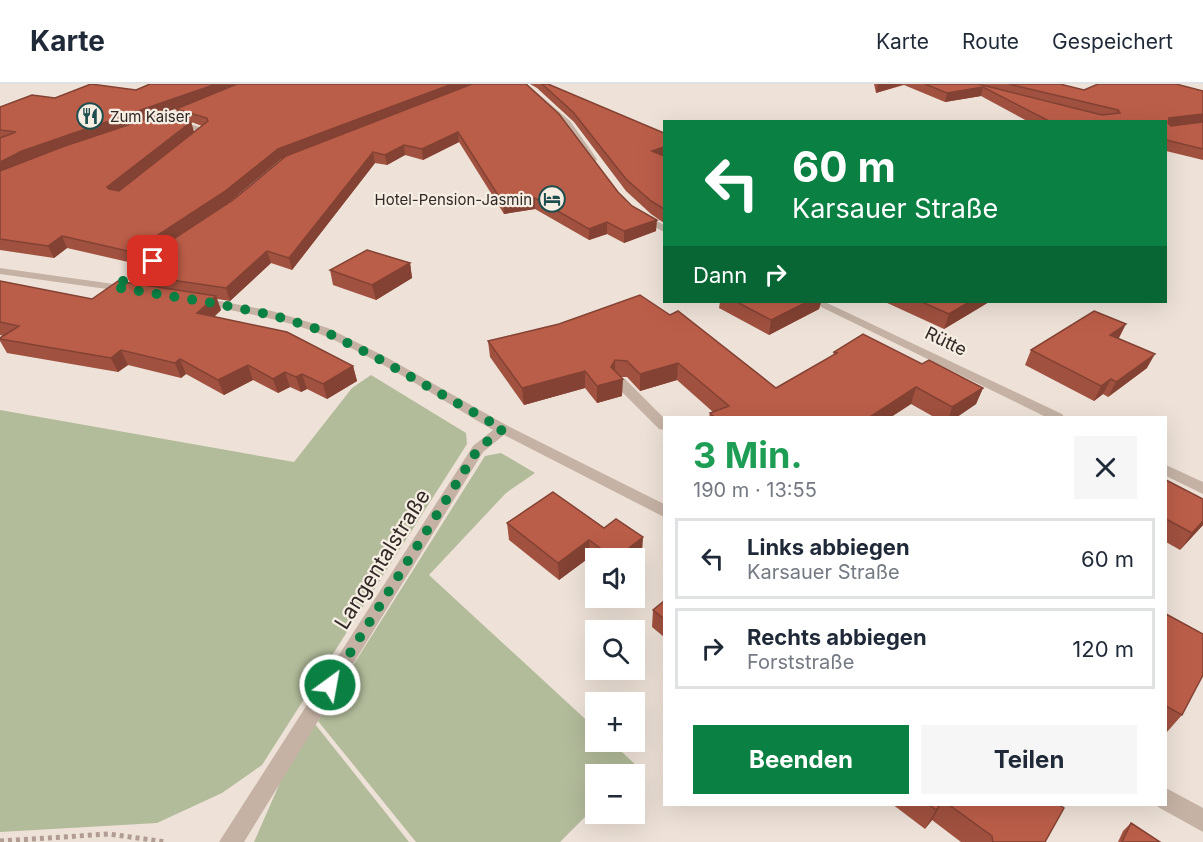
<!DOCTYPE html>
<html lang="de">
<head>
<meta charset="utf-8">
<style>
  :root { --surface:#fff; --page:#f6f6f7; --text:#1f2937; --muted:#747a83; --line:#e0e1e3; --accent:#0b8043 }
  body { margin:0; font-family:Inter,sans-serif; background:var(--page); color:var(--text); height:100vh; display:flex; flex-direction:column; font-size:22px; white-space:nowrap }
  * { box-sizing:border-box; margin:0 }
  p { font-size:20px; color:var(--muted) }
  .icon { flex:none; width:33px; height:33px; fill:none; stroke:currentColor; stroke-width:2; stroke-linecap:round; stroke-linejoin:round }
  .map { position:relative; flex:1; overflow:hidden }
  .details { position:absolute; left:663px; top:332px; width:504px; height:390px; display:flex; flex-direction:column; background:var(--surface); border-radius:0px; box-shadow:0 6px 24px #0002 }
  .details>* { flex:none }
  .guide { position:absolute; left:663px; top:36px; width:504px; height:183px; border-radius:0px; box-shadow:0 6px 24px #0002; background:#0b8043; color:#fff; overflow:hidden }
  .fabs { position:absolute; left:585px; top:464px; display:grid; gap:12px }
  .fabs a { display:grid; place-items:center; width:60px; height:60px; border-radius:0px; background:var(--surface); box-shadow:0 6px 24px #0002; font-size:30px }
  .pin { position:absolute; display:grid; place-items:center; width:51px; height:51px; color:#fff; margin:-26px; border-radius:12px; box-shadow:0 3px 9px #0006 }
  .me { position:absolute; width:66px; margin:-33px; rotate:32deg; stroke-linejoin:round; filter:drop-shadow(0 0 4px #0008) }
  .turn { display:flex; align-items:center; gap:21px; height:126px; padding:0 30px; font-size:27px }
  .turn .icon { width:78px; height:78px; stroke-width:2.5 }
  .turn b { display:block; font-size:42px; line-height:51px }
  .then { display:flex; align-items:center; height:57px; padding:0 30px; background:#0003; gap:12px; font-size:22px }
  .round { display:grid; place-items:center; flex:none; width:63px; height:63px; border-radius:0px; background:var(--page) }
  .headline { display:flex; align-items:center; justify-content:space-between; height:102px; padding:0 30px }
  h1 { font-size:36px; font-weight:700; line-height:45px; color:#1e9e55 }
  .primary-button { display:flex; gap:12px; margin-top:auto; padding:12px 30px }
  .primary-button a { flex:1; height:69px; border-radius:0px; background:var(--accent); color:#fff; font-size:24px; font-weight:700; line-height:69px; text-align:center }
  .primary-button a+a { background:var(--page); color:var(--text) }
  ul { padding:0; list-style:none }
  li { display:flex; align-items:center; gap:18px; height:81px; margin:0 12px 9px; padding:0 18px; border:3px solid var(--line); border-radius:0px }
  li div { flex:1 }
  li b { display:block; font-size:22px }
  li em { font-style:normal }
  header { display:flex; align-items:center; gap:36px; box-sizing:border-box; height:84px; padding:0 30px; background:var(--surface); border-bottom:2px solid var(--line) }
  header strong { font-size:28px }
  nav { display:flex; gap:33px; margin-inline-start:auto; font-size:21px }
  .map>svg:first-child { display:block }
</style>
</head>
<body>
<header>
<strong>Karte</strong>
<nav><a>Karte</a><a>Route</a><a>Gespeichert</a></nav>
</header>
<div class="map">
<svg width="1203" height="758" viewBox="0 0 1203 758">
  <rect width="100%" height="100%" fill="#eee2d8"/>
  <!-- green -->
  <path fill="#b2bb9a" d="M371,291L466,349L467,360L262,681L222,709L157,739L0,748V326L294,378L352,304Z
    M501,369L535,389L506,409L429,491L595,644L596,657H610L637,682L629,690H596L595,723L560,758H416L318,637L485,372Z
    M315,640L409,758H254L286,685Z"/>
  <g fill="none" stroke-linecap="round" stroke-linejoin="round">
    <!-- path -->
    <path stroke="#b09c90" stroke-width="5" stroke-dasharray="4 4" stroke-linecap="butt" d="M0,757L109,750L166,758"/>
    <!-- minor -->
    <path fill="#c5b2a5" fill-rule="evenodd" d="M520,0H527L570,37L597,75L596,77H590L564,41Z
      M169,35H175L209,46L197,57H191V53L199,47L169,39Z
      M638,130H644L664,141V148L638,134Z
      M0,184L128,202L134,205L128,208L0,190Z
      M199,213L272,227L328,244L386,273L508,342L664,420V433L504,351L483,368L244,758H219L473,362L493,346C437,313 380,275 320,250C280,233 236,229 195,218L193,216Z
      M811,218H825L1062,330L1064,333H1046Z
      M620,294L625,295L664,334V346L659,345L615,301L613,298L615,295Z
      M1166,381L1203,398V410L1166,392Z
      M1166,704L1203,724V748L1158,723L1157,720H1166Z"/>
  </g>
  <!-- wall -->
  <path fill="#a1513f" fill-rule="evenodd" d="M526,0L618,108L656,147L624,159L607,150L589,156L535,125L504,130L459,58L423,76L405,71L387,81L375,79L292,186L271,179L230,217L217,215L221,226L214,233L353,282L357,297L327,315L307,305L301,308L290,303L278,309L253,296L224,311L186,290L181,294L128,281L118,288L7,269L0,257V254L3,252L0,251V197L92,215L136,200L131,190L151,176L149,172L137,180L67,164L54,174L0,166V23L55,14L136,6ZM185,21L176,25L179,35L161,30ZM191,38L194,39L202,42L194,48ZM286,73L229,118L281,75Z
    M530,0H548L664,49V139L651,130L626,107L574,38L537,4Z
    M874,0H1060L1084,6L1203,7V76L1166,67V38H1029L981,12L945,18L904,1L876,9Z
    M410,179L412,194L376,216L333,201L330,186Z
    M720,218H821L819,225L769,251L719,224Z
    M885,218H989L944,245Z
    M559,240L776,304L833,272L834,268L922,280L983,304L976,320L957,333H934L911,320L891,333H709L710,329L713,328L677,296L640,307L627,293H621L622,312L597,319L585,304L524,321L490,273L488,257Z
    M1118,254L1147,284L1108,313L1103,310L1094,317L1025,281L1031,266L1119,254Z
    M1166,396L1203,415V441L1180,466L1166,458Z
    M553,408L642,470L634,474H596V478L590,473L559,496L509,456L507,439Z
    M664,517V553L652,543L653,526Z
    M1166,530L1182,631L1167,648L1166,646Z
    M892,720H1058L1045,758H961L932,736L925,745Z
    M1131,739L1160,758H1118L1123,747Z"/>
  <!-- shaded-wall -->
  <path fill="#834233" d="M216,0H244L27,78L0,91V78L22,67Z
    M452,0H476L281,75L228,119L137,180L132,168L278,65Z
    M878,0H904L876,9Z
    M983,3L981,12L945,18L947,9Z
    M1203,30V39L1166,43L1169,34Z
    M191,38L194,48L112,114L107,103Z
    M458,48L459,58L423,76L422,65Z
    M404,61L405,71L387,81L385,71Z
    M664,63V75L652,67Z
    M373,68L375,79L292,186L289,174Z
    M535,114V125L504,130L503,119Z
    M657,136L656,147L624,159V147Z
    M607,138V150L589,156V145Z
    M62,152L67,164L54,174L48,162Z
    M267,167L271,179L230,217L226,204Z
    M410,179L412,194L376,216L372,201Z
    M216,212L221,226L203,243L197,229Z
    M807,218H821L819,225L769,251L771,236Z
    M969,218H989L944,245L949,230Z
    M1126,240L1119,254L1103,265L1110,251Z
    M121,266L128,281L118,288L111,274Z
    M1155,270L1147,284L1108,313L1116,298Z
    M180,275L186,290L181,294L175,279Z
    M615,276V293L623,295L622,312L597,319V302Z
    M678,279L677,296L640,307V290Z
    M248,281L253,296L224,311L218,296Z
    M353,282L357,297L327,315L323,300Z
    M585,287V304L524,321L522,304Z
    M285,288L290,303L278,309L273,295Z
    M302,290L307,305L301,308L296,293Z
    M1111,295L1103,310L1094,317L1101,302Z
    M916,303L911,320L891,333H870Z
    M983,304L976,320L957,333H949L952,323Z
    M1203,437V441L1180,466L1192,449Z
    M643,453L642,470L634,476V474H616Z
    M589,456L590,473L559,496L558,479Z
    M941,720L932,736L925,745L936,726Z"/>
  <!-- building -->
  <path fill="#bb5e49" stroke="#834233" stroke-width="1.5" d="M91,0L136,6L150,0H216L22,67L0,78V54L16,48L0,46V23L32,11L55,14Z
    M237,0H452L278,65L224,108L132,168L62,152L48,162L0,155V87L62,63L161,30L191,38L107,103L109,105L119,107L208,37L207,34L176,25Z
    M472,0H526L559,30L618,108L632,122L657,136L624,147L607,138L589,145L535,114L503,119L458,48L422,65L404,61L385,71L373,68L289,174L267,167L226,204L131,190L156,173L149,171L233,116L286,72Z
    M542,0H548L664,49V63L652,67L664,72V125L651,117L626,95L573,28Z
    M925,0H978L1102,31L1120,29L1118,26L1009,0H1060L1084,6L1098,0H1176L1203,7V30L1169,34L1168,39L1171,42L1203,38V65L1166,56V38H1051L983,3L947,9Z
    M367,166L410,179L372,201L330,186Z
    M0,197L92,215L118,197L216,212L197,229L287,248L353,282L323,300L302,290L296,293L285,288L273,295L248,281L218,296L180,275L175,279L121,266L111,274L0,255V254L19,242L0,238Z
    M640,211L670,231L678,227L776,304L837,269L834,268L863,250L922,280L929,276L983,304L952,323L916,303L870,333H714L710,329L729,322L678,279L640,290L627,277L615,276L611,283L623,295L597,302L585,287L522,304L488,257L559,240Z
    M737,218H807L771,236Z
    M922,218H969L949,230Z
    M1094,227L1126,240L1110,251L1155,270L1116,298L1111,295L1101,302L1031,266Z
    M1166,396L1203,415V437L1192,449L1166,435Z
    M553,408L604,444L616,435L643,453L616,474H614L589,456L558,479L507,439Z
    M664,517V535L653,526Z
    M1166,530L1203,550V591L1182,631L1166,622Z
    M928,720H941L936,726Z
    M948,720H1058L1064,724L1045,758H993L992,752Z
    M1131,739L1160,758H1122Z"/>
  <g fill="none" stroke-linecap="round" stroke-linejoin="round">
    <!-- route -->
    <path stroke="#0b8043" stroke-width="10" stroke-dasharray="0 18" d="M153,177L114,203L213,219L272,231L324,247L381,276L503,345L478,365L330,601"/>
  </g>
  <!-- icons -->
  <defs>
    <g id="restaurant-ring" transform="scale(1.35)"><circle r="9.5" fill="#f6ede3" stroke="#1f4e4f" stroke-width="1.5"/><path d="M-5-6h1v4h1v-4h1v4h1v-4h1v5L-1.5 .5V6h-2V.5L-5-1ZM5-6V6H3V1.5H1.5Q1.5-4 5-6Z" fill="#1f4e4f"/></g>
    <g id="hotel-ring" transform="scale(1.35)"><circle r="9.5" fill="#f6ede3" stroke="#1f4e4f" stroke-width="1.5"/><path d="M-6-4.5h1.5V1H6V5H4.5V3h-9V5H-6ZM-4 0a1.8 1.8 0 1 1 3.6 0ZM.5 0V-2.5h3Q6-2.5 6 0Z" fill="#1f4e4f"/></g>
  </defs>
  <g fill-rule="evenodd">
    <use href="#restaurant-ring" x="90" y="32"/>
    <use href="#hotel-ring" x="552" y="115"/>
  </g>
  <g text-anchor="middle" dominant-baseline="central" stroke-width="4.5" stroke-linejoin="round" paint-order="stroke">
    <!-- far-poi labels -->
    <g font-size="15" fill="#312926" stroke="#f6ede3" text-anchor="start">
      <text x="110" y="32">Zum Kaiser</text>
      <text x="532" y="115" text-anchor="end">Hotel-Pension-Jasmin</text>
    </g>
    <!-- street labels -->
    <g font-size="18" fill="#312926" stroke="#f6ede3">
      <text transform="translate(946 257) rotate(26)">Rütte</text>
    </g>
    <!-- near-street labels -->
    <g font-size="21" fill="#312926" stroke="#f6ede3">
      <text transform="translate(382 475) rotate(-58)">Langentalstraße</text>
    </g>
  </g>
</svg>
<div class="fabs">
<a><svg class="icon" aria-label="sound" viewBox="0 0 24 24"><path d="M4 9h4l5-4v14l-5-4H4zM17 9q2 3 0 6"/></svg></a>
<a><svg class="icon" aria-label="search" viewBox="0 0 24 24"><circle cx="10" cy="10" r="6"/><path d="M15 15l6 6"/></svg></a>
<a>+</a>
<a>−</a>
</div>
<div class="pin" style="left:153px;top:177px;background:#d93025"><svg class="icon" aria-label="arrive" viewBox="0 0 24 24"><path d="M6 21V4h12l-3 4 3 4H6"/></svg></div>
<svg class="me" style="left:330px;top:601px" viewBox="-20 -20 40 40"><circle r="17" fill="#0b8043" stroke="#fff" stroke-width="3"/><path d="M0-11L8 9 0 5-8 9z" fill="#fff"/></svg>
<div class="guide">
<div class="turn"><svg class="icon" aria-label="left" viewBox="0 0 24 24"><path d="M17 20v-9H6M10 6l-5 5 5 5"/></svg><div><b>60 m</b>Karsauer Straße</div></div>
<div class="then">Dann<svg class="icon" aria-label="right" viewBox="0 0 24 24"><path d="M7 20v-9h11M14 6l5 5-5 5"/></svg></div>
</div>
<section class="details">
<div class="headline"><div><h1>3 Min.</h1><p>190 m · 13:55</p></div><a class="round"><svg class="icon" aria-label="close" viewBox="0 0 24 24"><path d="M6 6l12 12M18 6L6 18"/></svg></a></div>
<ul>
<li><svg class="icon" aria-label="left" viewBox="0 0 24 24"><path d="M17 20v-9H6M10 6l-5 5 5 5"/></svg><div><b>Links abbiegen</b><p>Karsauer Straße</p></div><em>60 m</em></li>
<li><svg class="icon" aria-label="right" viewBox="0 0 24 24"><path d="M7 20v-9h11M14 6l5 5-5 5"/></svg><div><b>Rechts abbiegen</b><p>Forststraße</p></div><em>120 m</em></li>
</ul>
<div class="primary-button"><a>Beenden</a><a>Teilen</a></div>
</section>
</div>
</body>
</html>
